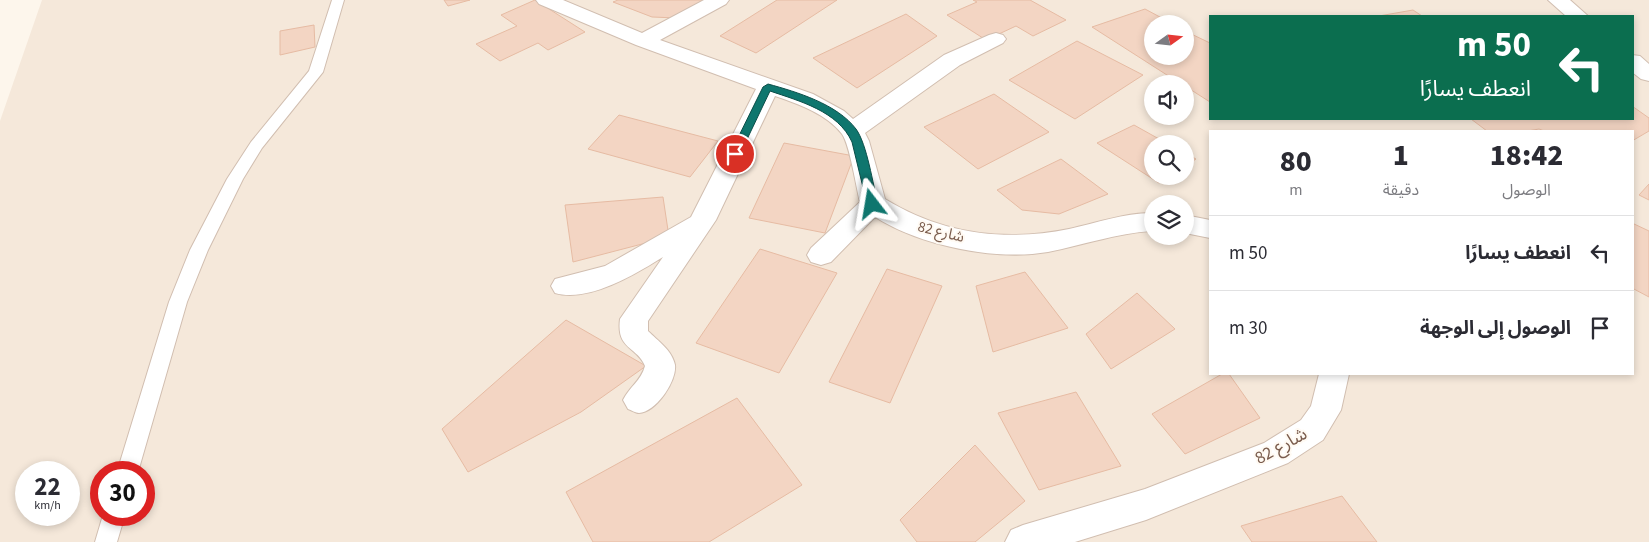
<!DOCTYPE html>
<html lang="ar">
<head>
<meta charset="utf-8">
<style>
  :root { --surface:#fff; --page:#f2f2f3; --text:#2b2b33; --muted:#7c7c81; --line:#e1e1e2 }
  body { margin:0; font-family:"Source Sans 3","Noto Sans Arabic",sans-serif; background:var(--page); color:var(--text); direction:rtl; height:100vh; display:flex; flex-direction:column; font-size:19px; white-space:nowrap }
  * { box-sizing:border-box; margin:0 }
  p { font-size:16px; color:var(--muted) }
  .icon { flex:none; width:28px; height:28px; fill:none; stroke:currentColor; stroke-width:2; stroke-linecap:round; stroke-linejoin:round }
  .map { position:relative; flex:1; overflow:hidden; direction:ltr }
  .side { position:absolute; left:1209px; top:130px; width:425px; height:245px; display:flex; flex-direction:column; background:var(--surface); border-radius:0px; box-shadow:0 2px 8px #0003; direction:rtl }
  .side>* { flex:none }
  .hud { position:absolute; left:1209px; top:15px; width:425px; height:105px; border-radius:0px; box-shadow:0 2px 8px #0003; direction:rtl; background:#0b6e4f; color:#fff; overflow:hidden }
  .needle { width:32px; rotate:75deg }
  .buttons { position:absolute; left:1144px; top:15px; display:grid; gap:10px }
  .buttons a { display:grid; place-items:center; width:50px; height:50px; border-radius:50%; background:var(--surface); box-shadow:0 2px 8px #0003; font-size:25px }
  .speed { position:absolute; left:15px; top:461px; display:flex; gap:10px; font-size:25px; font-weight:700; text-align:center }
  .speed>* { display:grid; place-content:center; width:65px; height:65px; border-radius:50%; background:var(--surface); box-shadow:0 2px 8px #0003; line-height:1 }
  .speed small { font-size:12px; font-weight:400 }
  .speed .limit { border:8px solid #d22; background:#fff; color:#111 }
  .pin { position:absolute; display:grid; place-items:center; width:42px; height:42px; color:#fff; margin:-21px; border:2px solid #fff; border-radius:50%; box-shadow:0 1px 5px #0007 }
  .me { position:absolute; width:55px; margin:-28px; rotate:346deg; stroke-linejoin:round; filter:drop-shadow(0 0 4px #0008) }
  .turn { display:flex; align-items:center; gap:18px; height:105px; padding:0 20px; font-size:22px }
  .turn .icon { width:65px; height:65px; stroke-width:2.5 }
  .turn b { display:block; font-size:35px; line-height:42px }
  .eta { display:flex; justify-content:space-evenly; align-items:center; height:85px; text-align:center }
  .eta b { font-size:30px; font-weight:800; line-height:35px }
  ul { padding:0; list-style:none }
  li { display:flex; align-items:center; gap:15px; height:75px; padding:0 20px; border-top:1px solid var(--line) }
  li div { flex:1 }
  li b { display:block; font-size:19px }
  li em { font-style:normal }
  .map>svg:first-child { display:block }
</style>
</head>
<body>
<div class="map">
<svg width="1649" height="542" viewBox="0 0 1649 542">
  <rect width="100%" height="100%" fill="#fdf6ec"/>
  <!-- residential -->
  <path fill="#f5e8da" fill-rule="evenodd" d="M42,0H1649V542H0V121ZM1210,16H1632V119H1210ZM1152,24H1185V56H1152ZM1152,84H1185V116H1152ZM1210,131H1632V374H1210ZM1152,144H1185V176H1152ZM1152,204H1185V236H1152ZM26,472H69V515H26ZM101,472H144V515H101Z"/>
  <!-- building -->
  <path fill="#f3d5c3" stroke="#e6bba3" d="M444,0H470L448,6Z
    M535,0L585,32L548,50L538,43L500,61L476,44L517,26L501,15Z
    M618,0H710L677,18L652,17L613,2Z
    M777,0H837L756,53L720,36Z
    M973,0H1030L1066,20L1033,36L1016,26L986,40L947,15L977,2Z
    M1145,9L1173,24H1152V56H1185V31L1210,43V102L1185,86V84H1181L1092,27Z
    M1413,10L1422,16H1379Z
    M906,14L937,36L857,88L813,58Z
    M314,25L315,47L280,55V31Z
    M1077,41L1143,75L1075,119L1009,80Z
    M994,94L1049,132L978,169L924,127Z
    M1632,106L1649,118V131L1632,141V131H1544L1539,129L1528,131H1487L1471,119H1632Z
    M619,115L718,141L690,177L588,149Z
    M1134,125L1168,144H1152V176H1169L1159,183L1097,143Z
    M784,143L854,156L825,233L749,218Z
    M1185,153L1196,159L1185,166Z
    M1061,159L1108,194L1059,214L1022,210L997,190Z
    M1649,184V200L1639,195Z
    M663,197L669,237L573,262L565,205Z
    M1632,223L1649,231V297L1632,288Z
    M760,249L837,273L779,373L696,343Z
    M887,269L942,286L890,403L829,382Z
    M1025,272L1068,328L993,352L976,286Z
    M1137,293L1175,329L1111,369L1086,334Z
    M566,320L646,366L581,412L468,472L442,429Z
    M1222,374H1229L1260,418L1185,454L1152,414Z
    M1076,392L1121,466L1039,490L998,413Z
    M737,398L802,485L709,542H593L566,492Z
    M975,445L1025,501L975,542H917L900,520Z
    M1342,496L1377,542H1252L1241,526Z"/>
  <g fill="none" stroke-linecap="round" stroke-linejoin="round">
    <!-- lane casing -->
    <g stroke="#d1beb0" stroke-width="2">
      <path id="lane" d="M332,0H344L323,72L262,148L243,179L208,250L187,302L138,472H117L169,302L190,250L227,179L251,142L309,71Z
        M103,515H125L117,542H95Z"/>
    </g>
    <!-- street casing -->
    <g stroke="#d1beb0" stroke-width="2">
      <path id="street" d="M536,0H563L642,33L704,0H729L726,4L660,40L813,94L844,111L853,119L944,55L989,35L996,33L1003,35L1006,39L1003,43L960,65L865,133L869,141L885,199C942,234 1005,242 1069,229C1097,223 1123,213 1152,213V231C1117,233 1083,245 1048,252C995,261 921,246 875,217L831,262L821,265L811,262L807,255L811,248L860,202C856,187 850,145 842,134C827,114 798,104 775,96L716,220L648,321V331C658,341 672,350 675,365C677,381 656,412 639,413C636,413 631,410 628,409L623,400C630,386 641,381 645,366C637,346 616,350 620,319L663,257C636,274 588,303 555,293L551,286L555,279L605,266L691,217L756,89L636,45L539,4Z
        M1548,0H1570L1588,16H1566Z
        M1632,55L1640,56L1649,64V81L1641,79L1632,72Z
        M1185,215L1210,220V238L1185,233Z
        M1319,374H1349L1341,410L1323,440L1288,463L1146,520L1075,542H1005L1011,530L1023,525L1145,489L1264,443L1301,420L1311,406Z"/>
    </g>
    <!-- lane -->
    <use href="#lane" fill="#fff" fill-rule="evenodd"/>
    <!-- street -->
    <use href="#street" fill="#fff" fill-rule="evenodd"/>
  </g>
  <!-- route -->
  <path fill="#0f766e" stroke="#0a4d48" d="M768,84C797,92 837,104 856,129C867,144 873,185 878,204L876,206H869L867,204L852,142C838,111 799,101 770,91L740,154L735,157L732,156L730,154L763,87Z"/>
  <g text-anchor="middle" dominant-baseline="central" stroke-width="4" stroke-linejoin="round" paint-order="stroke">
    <!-- street labels -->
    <g font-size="15" fill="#7a5c4d" stroke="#fffaf3">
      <text transform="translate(941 232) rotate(14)">شارع 82</text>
    </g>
    <!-- near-street labels -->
    <g font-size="18" fill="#7a5c4d" stroke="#fffaf3">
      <text transform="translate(1281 446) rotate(-29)">شارع 82</text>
    </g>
  </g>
</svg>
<div class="buttons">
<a><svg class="needle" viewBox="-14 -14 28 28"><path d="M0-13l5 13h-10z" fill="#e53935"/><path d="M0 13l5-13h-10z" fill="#7c7c81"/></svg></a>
<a><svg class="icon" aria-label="sound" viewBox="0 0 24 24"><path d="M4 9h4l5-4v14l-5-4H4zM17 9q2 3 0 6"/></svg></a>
<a><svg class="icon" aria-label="search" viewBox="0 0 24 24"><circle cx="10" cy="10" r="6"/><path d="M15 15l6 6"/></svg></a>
<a><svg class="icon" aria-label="layers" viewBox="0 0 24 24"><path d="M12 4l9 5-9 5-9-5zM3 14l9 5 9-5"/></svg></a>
</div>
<div class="speed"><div>22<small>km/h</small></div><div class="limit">30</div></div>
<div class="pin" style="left:735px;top:154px;background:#d93025"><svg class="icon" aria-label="arrive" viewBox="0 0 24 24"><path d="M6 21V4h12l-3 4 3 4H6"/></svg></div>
<svg class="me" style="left:872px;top:204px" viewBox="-20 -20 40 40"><path d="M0-17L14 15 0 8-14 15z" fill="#0f766e" stroke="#fff" stroke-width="4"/></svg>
<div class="hud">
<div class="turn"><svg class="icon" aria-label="left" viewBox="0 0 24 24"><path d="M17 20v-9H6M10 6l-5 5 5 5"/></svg><div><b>50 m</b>انعطف يسارًا</div></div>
</div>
<section class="side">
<div class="eta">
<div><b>18:42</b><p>الوصول</p></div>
<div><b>1</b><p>دقيقة</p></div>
<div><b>80</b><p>m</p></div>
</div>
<ul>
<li><svg class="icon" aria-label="left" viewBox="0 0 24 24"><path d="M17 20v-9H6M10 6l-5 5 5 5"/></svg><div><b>انعطف يسارًا</b></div><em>50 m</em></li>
<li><svg class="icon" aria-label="arrive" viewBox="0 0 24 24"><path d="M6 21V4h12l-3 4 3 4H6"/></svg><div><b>الوصول إلى الوجهة</b></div><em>30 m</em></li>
</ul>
</section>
</div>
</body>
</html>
